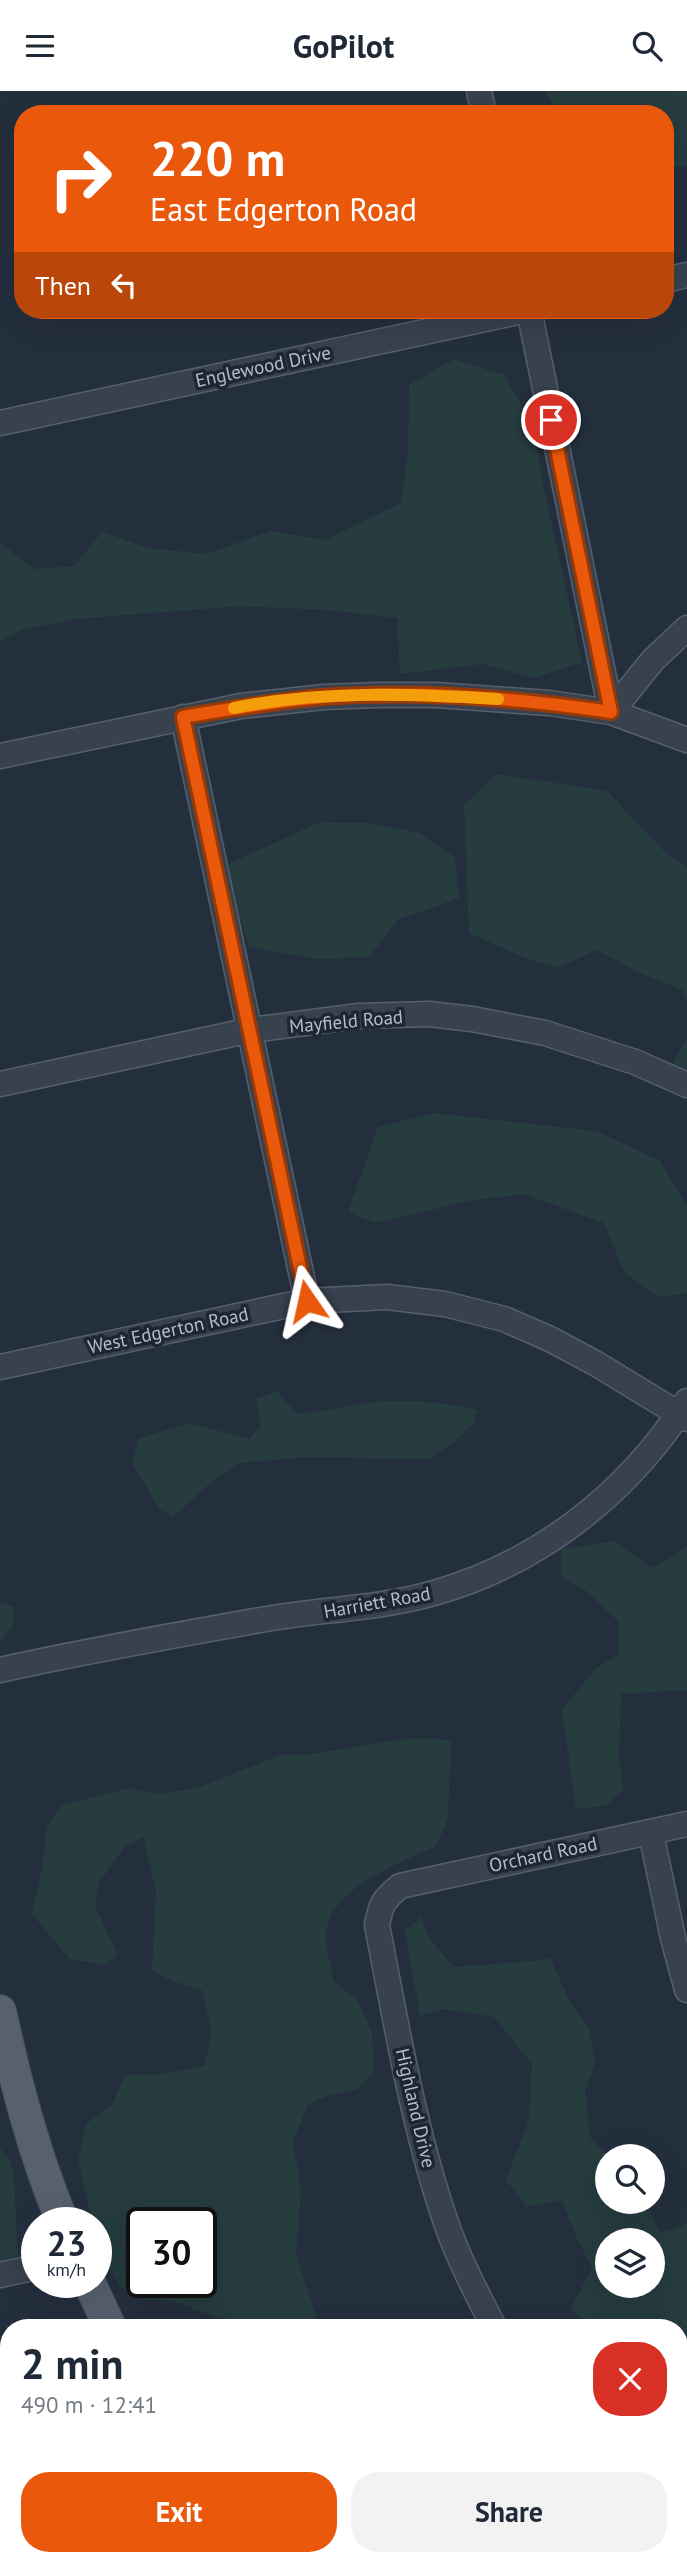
<!DOCTYPE html>
<html lang="en">
<head>
<meta charset="utf-8">
<style>
  :root { --surface:#fff; --page:#f2f2f3; --text:#1f2937; --muted:#747a83; --accent:#ea580c }
  body { margin:0; font-family:"PT Sans",sans-serif; background:var(--page); color:var(--text); height:100vh; display:flex; flex-direction:column; font-size:26px; white-space:nowrap }
  * { box-sizing:border-box; margin:0 }
  p { font-size:23px; color:var(--muted) }
  .icon { flex:none; width:38px; height:38px; fill:none; stroke:currentColor; stroke-width:2; stroke-linecap:round; stroke-linejoin:round }
  .map { position:relative; flex:1; overflow:hidden }
  .drawer { position:absolute; left:0px; top:2228px; width:688px; height:247px; display:flex; flex-direction:column; background:var(--surface); border-radius:28px 28px 0 0; box-shadow:0 7px 28px #0002 }
  .drawer>* { flex:none }
  .banner { position:absolute; left:14px; top:14px; width:660px; height:214px; border-radius:28px; box-shadow:0 7px 28px #0002; background:#ea580c; color:#fff; overflow:hidden }
  .buttons { position:absolute; left:595px; top:2053px; display:grid; gap:14px }
  .buttons a { display:grid; place-items:center; width:70px; height:70px; border-radius:50%; background:var(--surface); box-shadow:0 7px 28px #0002; font-size:35px }
  .speed { position:absolute; left:21px; top:2116px; display:flex; gap:14px; font-size:35px; font-weight:700; text-align:center }
  .speed>* { display:grid; place-content:center; width:91px; height:91px; border-radius:50%; background:var(--surface); box-shadow:0 7px 28px #0002; line-height:1 }
  .speed small { font-size:18px; font-weight:400 }
  .speed .limit { border:4px solid #111; border-radius:10px; background:#fff; color:#111 }
  .pin { position:absolute; display:grid; place-items:center; width:60px; height:60px; color:#fff; margin:-30px; border:4px solid #fff; border-radius:50%; box-shadow:0 2px 7px #0007 }
  .me { position:absolute; width:77px; margin:-38px; rotate:349deg; stroke-linejoin:round; filter:drop-shadow(0 0 5px #0008) }
  .turn { display:flex; align-items:center; gap:24px; height:147px; padding:0 21px; font-size:32px }
  .turn .icon { width:91px; height:91px; stroke-width:2.5 }
  .turn b { display:block; font-size:49px; line-height:60px }
  .then { display:flex; align-items:center; height:66px; padding:0 21px; background:#0003; gap:14px; font-size:26px }
  .round { display:grid; place-items:center; flex:none; width:74px; height:74px; border-radius:28px; background:var(--page) }
  .head { display:flex; align-items:center; justify-content:space-between; height:119px; padding:0 21px }
  h1 { font-size:42px; font-weight:800; line-height:52px }
  .action { display:flex; gap:14px; margin-top:auto; padding:14px 21px }
  .action a { flex:1; height:80px; border-radius:28px; background:var(--accent); color:#fff; font-size:28px; font-weight:800; line-height:80px; text-align:center }
  .action a+a { background:var(--page); color:var(--text) }
  header { display:flex; justify-content:space-between; align-items:center; height:91px; padding:0 21px; background:var(--surface); font-size:32px; font-weight:800 }
  .map>svg:first-child { display:block }
</style>
</head>
<body>
<header><svg class="icon" aria-label="menu" viewBox="0 0 24 24"><path d="M4 6h16M4 12h16M4 18h16"/></svg>GoPilot<svg class="icon" aria-label="search" viewBox="0 0 24 24"><circle cx="10" cy="10" r="6"/><path d="M15 15l6 6"/></svg></header>
<div class="map">
<svg width="687" height="2474" viewBox="0 0 687 2474">
  <rect width="100%" height="100%" fill="#242f3e"/>
  <!-- green -->
  <path fill="#263c3f" fill-rule="evenodd" d="M545,0H687V75H665V23H558Z
    M454,268L504,284L532,331L545,402L582,571L534,587L483,573L400,583L397,527L327,519L240,515L76,528L22,539L0,550V454H3L34,478L74,475L102,441L149,457L206,463L271,440L325,449L401,412L408,362L409,294Z
    M497,683L607,700L664,760L687,777V912L682,899L638,881L597,859L558,877L525,867L469,842L464,714Z
    M320,731L370,732L420,742L455,767L459,807L398,829L369,866L318,868L249,856L226,774Z
    M687,947V991L684,993L673,972Z
    M433,1022L597,1040L660,1070L687,1115V1202L659,1206L624,1181L604,1132L524,1103L473,1109L375,1132L348,1121L378,1036Z
    M277,1300L296,1322C320,1322 343,1315 367,1312C401,1308 444,1310 477,1319L473,1333L452,1353L428,1368L307,1366L240,1372L215,1388L173,1426L159,1418L132,1371L138,1348L189,1332L249,1348L261,1334L256,1308Z
    M614,1450L653,1477L687,1456V1599L621,1603L619,1668L623,1699L606,1715L576,1718L562,1619L595,1578L619,1563L618,1530L585,1499L562,1486L560,1458Z
    M0,1512L13,1515L14,1533L0,1552Z
    M431,1647L451,1650L448,1728L436,1755C399,1773 325,1798 326,1848C327,1862 331,1877 334,1891L357,1908L372,1942L374,1981L358,1998L324,2006L308,2014L293,2050L301,2100L296,2163L318,2232L322,2236H231L227,2230L173,2210L142,2208L120,2196L96,2150V2132L92,2131L78,2068L86,2033L112,2014L125,1984L164,1983L205,1975L211,1941L203,1900L172,1890L152,1879L156,1800L143,1746L124,1756L99,1792L95,1815L118,1864L105,1874L70,1868L32,1823L43,1772L47,1734L63,1714L130,1697L155,1703L197,1697L281,1664L312,1663L405,1648ZM142,2132H201V2191H142Z
    M421,1826L430,1849L454,1876L535,1870L550,1867L570,1911L589,1938L595,1972L585,2000L590,2046L608,2065L607,2110L646,2111L659,2141L675,2139L687,2131V2296L679,2287V2236H588L571,2217L592,2177L575,2143L562,2109L527,2116L506,2089L529,2029L532,1973L494,1926L444,1918L420,1925L405,1840ZM607,2149H653V2194H607Z
    M0,2057L11,2071L14,2088L18,2166L0,2171Z
    M517,2466H665L669,2474H511Z"/>
  <g fill="none" stroke-linecap="round" stroke-linejoin="round">
    <!-- minor casing -->
    <g stroke="#565f6c" stroke-width="27">
      <path id="minor" d="M479,0L484,23
        M665,189L687,184
        M529,219L611,621
        M0,332L527,219
        M611,621L653,569L687,537
        M183,626L307,1210
        M0,665L241,615L324,606L379,604H436L549,612L611,621L687,649
        M0,993L251,939L359,925L429,923L472,928L545,942L635,971L687,994
        M0,1276L307,1210L387,1206L445,1213L504,1228L550,1248L595,1272L687,1328
        M0,1579C90,1559 181,1543 272,1527C326,1518 382,1517 434,1502C540,1472 628,1402 687,1310
        M651,1742L673,1847L687,1899
        M0,2184L37,2176
        M494,2236C478,2205 461,2173 449,2140C414,2042 397,1936 377,1834C381,1813 383,1809 400,1795L687,1733
        M679,2446L687,2452
        M483,2474L489,2466"/>
    </g>
    <!-- major casing -->
    <g stroke="#414a57" stroke-width="34">
      <path id="major" d="M0,1920C16,1993 34,2063 63,2132
        M89,2191L110,2236
        M214,2466L218,2474"/>
    </g>
    <!-- minor -->
    <use href="#minor" stroke="#38414e" stroke-width="24"/>
    <!-- major -->
    <use href="#major" stroke="#56606e" stroke-width="32"/>
  </g>
  <g fill="none" stroke-linecap="round" stroke-linejoin="round">
    <!-- route casing -->
    <g stroke="#983908" stroke-width="18">
      <path id="route" d="M307,1210L183,626C229,618 275,610 322,606C418,599 516,607 611,621L551,329"/>
    </g>
    <!-- route -->
    <use href="#route" stroke="#ea580c" stroke-width="12"/>
    <!-- slow -->
    <path stroke="#f59e0b" stroke-width="12" d="M234,617C321,599 411,603 498,608"/>
  </g>
  <g text-anchor="middle" dominant-baseline="central" stroke-width="7" stroke-linejoin="round" paint-order="stroke">
    <!-- street labels -->
    <g font-size="19" fill="#b4bcc9" stroke="#1d2633">
      <text transform="translate(263 275) rotate(-12)">Englewood Drive</text>
      <text transform="translate(346 930) rotate(-5)">Mayfield Road</text>
      <text transform="translate(168 1239) rotate(-12)">West Edgerton Road</text>
      <text transform="translate(377 1511) rotate(-10)">Harriett Road</text>
      <text transform="translate(543 1763) rotate(-12)">Orchard Road</text>
      <text transform="translate(416 2017) rotate(77)">Highland Drive</text>
    </g>
  </g>
</svg>
<div class="buttons">
<a><svg class="icon" aria-label="search" viewBox="0 0 24 24"><circle cx="10" cy="10" r="6"/><path d="M15 15l6 6"/></svg></a>
<a><svg class="icon" aria-label="layers" viewBox="0 0 24 24"><path d="M12 4l9 5-9 5-9-5zM3 14l9 5 9-5"/></svg></a>
</div>
<div class="speed"><div>23<small>km/h</small></div><div class="limit">30</div></div>
<div class="pin" style="left:551px;top:329px;background:#d93025"><svg class="icon" aria-label="arrive" viewBox="0 0 24 24"><path d="M6 21V4h12l-3 4 3 4H6"/></svg></div>
<svg class="me" style="left:307px;top:1210px" viewBox="-20 -20 40 40"><path d="M0-17L14 15 0 8-14 15z" fill="#ea580c" stroke="#fff" stroke-width="4"/></svg>
<div class="banner">
<div class="turn"><svg class="icon" aria-label="right" viewBox="0 0 24 24"><path d="M7 20v-9h11M14 6l5 5-5 5"/></svg><div><b>220 m</b>East Edgerton Road</div></div>
<div class="then">Then<svg class="icon" aria-label="left" viewBox="0 0 24 24"><path d="M17 20v-9H6M10 6l-5 5 5 5"/></svg></div>
</div>
<section class="drawer">
<div class="head"><div><h1>2 min</h1><p>490 m · 12:41</p></div><a class="round" style="background:#d93025;color:#fff"><svg class="icon" aria-label="close" viewBox="0 0 24 24"><path d="M6 6l12 12M18 6L6 18"/></svg></a></div>
<div class="action"><a>Exit</a><a>Share</a></div>
</section>
</div>
</body>
</html>
